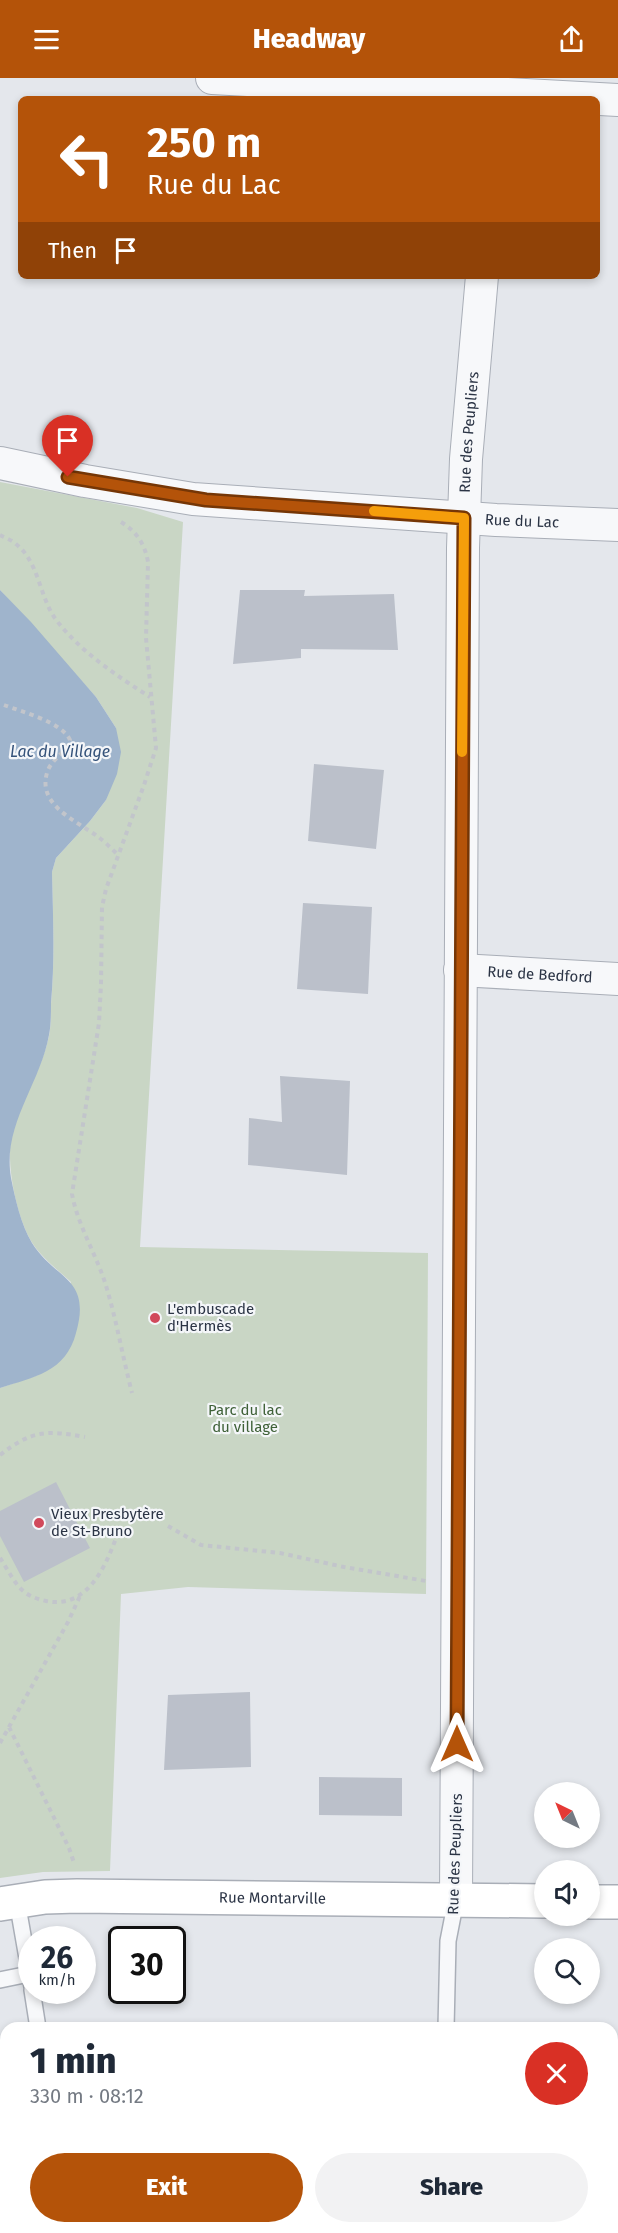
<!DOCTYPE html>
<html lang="en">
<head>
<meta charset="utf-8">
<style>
  :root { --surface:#fff; --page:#f2f2f3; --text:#1f2937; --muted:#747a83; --accent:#b45309 }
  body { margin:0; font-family:"Fira Sans",sans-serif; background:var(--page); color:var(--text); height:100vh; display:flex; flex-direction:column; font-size:22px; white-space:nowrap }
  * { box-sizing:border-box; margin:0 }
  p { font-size:20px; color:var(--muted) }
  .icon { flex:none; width:33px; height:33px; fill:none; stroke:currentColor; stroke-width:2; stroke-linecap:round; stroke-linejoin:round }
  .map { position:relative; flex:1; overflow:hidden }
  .sheet { position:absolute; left:0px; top:1944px; width:618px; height:212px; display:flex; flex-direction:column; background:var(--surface); border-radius:18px 18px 0 0; box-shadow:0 3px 9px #0003 }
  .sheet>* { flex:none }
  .banner { position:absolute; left:18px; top:18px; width:582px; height:183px; border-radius:9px; box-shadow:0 3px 9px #0003; background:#b45309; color:#fff; overflow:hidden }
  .needle { width:39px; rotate:317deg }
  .tools { position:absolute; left:534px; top:1704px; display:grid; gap:12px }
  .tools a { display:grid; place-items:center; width:66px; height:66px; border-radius:50%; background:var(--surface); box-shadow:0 3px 9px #0003; font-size:30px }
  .speed { position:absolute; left:18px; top:1848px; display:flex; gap:12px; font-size:30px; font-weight:700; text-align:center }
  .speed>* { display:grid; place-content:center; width:78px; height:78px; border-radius:50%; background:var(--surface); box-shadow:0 3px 9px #0003; line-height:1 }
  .speed small { font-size:15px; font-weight:400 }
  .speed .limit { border:3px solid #111; border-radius:9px; background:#fff; color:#111 }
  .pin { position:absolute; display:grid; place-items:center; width:51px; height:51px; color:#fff; margin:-62px -26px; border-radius:50% 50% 50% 0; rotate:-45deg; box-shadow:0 0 6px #0007 }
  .pin .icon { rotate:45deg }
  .me { position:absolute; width:66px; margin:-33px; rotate:0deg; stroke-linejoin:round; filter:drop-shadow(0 0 4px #0008) }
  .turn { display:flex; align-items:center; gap:21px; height:126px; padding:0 30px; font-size:27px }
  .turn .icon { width:78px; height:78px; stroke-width:2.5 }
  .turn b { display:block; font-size:42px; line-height:51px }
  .then { display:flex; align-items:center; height:57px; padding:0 30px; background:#0003; gap:12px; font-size:22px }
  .round { display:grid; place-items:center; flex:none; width:63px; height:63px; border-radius:32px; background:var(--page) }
  .overview { display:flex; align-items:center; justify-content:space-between; height:102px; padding:0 30px }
  h1 { font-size:36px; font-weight:800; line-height:45px }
  .action { display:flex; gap:12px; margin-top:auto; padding:12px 30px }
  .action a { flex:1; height:69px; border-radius:36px; background:var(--accent); color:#fff; font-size:24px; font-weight:800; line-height:69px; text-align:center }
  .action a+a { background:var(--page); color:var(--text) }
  header { display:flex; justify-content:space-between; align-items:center; height:78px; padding:0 30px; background:var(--accent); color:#fff; font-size:27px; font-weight:800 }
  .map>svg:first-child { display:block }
</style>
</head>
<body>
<header><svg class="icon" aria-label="menu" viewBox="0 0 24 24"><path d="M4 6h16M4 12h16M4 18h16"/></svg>Headway<svg class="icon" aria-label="share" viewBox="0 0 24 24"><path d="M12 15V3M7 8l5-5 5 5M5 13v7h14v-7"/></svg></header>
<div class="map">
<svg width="618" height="2155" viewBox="0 0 618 2155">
  <rect width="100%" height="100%" fill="#e4e7ec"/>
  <!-- green -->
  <path fill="#c9d6c5" d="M0,404L137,430L183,444L140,1169L428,1175L426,1516L188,1509L121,1516L110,1793L43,1794L0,1800V1310L38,1297L71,1204C58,1192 43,1181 33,1166C16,1140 4,1080 13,1051C23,1019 42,991 49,958C51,948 51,936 51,926C55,882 53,838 52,794L56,780L90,743L106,722L116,650L96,619L0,512Z
    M0,2119H6V2150H84V2155H0Z"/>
  <!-- water -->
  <path fill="#9fb4cc" d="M0,512L31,544L96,619L116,650L121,674L117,696L106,722L90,743L56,780L52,794C53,837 55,882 51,925C51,936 51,947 49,957C40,1007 2,1047 11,1100C15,1120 21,1147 32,1165C55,1202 92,1199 76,1255C66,1294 34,1299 0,1310Z"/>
  <!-- building -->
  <path fill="#bbc0ca" d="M240,512H305L304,518L394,516L398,572L301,571V580L233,586Z
    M314,686L384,692L376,771L308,763Z
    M303,825L372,829L368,916L297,911Z
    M280,998L350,1003L347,1097L248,1087L249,1040L282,1044Z
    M56,1404L90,1470L24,1504L0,1458V1433Z
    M250,1614L251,1689L164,1692L168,1617Z
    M319,1699L402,1700V1738L319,1737Z"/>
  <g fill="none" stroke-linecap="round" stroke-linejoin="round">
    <!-- lane casing -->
    <g stroke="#a9aeb7" stroke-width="18">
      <path id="lane" d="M17,1823L32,1909
        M0,1902L29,1896
        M32,1912L38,1950
        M446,1950L448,1863L456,1822
        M0,2066L6,2065
        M441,2155V2150"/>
    </g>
    <!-- street casing -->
    <g stroke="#a9aeb7" stroke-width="34">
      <g id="street">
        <path d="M212,0L618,22"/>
        <path id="s1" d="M0,385L85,403L193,421L496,442L618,447"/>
        <path id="s2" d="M460,892L618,901"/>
        <path id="s3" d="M456,1822L463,470L466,381L482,198"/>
      </g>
    </g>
    <!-- secondary casing -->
    <g stroke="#a9aeb7" stroke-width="36">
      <g id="secondary">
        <path d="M590,1824H618"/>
        <path id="s4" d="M0,1826L45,1819L77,1818L544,1823"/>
      </g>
    </g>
    <!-- path -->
    <path stroke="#c2c5cb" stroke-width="4" stroke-dasharray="4.5 4.5" stroke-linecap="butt" d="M121,444C136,453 145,466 148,484L146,560L156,670L144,707L106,811L102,829L101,906L99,945L72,1116C78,1149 98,1179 107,1211C117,1245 123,1280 132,1315
      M0,457C5,460 12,462 16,466C40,485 39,520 57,543C81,574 117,598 150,619
      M4,627C22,634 62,644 70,662C66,675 53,680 48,692C35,726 75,742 97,758C104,763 111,770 118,777
      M0,1377C32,1352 47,1352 85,1359
      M168,1448L201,1467L280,1475L344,1489L426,1503
      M0,1480C7,1490 13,1503 21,1511C28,1518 37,1521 46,1523C90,1532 108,1483 120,1449
      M9,1649L69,1770L74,1785
      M0,1665L68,1544L80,1518"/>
    <!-- lane -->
    <use href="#lane" stroke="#f7f8fa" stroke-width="15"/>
    <!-- street -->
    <use href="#street" stroke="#f7f8fa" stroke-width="32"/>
    <!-- secondary -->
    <use href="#secondary" stroke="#fff" stroke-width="33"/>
  </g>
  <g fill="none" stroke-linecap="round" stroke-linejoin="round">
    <!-- route casing -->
    <g stroke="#753606" stroke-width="15">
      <path id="route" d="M68,399L206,422L464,440L457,1666"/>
    </g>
    <!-- route -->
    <use href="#route" stroke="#b45309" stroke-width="10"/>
    <!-- slow -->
    <path stroke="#f59e0b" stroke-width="10" d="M374,433L464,440L462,674"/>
  </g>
  <!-- markers -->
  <g fill="#d1495b" stroke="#f4f6f9" stroke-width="2">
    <circle cx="155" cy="1240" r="6"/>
    <circle cx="39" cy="1445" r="6"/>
  </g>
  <g text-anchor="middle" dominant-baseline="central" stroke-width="4.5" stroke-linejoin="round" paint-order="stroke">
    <!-- street labels -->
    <g font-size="15" fill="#2b3445" stroke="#f4f6f9">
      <text stroke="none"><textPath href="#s3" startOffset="1468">Rue des Peupliers</textPath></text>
      <text stroke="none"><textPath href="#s1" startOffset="526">Rue du Lac</textPath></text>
      <text stroke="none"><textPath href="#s2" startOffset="80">Rue de Bedford</textPath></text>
      <text transform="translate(455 1776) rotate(-88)">Rue des Peupliers</text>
      <text stroke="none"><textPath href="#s4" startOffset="273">Rue Montarville</textPath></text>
    </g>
    <!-- poi labels -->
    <g font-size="15" fill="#2b3445" stroke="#f4f6f9" text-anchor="start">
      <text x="167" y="1231">L'embuscade<tspan x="167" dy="17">d'Hermès</tspan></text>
      <text x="51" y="1436">Vieux Presbytère<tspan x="51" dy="17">de St-Bruno</tspan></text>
    </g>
    <!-- park labels -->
    <g font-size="15" fill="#3f6138" stroke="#f4f6f9">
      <text x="245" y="1332">Parc du lac<tspan x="245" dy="17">du village</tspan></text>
    </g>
    <!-- water labels -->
    <g font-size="16" font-style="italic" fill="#34527a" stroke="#f4f6f9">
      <text x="60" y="673">Lac du Village</text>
    </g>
  </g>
</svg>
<div class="tools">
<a><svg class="needle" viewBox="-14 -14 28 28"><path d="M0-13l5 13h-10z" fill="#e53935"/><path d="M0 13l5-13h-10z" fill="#747a83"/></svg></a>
<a><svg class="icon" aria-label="sound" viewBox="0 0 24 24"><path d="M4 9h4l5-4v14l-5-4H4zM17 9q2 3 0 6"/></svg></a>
<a><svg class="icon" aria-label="search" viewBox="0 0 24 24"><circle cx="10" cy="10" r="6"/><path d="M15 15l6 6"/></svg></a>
</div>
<div class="speed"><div>26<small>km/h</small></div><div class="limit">30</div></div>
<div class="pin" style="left:68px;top:399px;background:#d93025"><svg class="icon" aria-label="arrive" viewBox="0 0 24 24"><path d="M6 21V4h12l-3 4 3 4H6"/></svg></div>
<svg class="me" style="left:457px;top:1666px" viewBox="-20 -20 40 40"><path d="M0-17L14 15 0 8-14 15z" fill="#b45309" stroke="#fff" stroke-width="4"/></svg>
<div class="banner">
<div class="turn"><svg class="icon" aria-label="left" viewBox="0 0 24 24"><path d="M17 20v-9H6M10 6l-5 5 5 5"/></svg><div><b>250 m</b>Rue du Lac</div></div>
<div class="then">Then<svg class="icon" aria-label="arrive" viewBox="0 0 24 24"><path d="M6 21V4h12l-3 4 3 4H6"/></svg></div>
</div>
<section class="sheet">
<div class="overview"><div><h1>1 min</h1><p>330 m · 08:12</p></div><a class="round" style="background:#d93025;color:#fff"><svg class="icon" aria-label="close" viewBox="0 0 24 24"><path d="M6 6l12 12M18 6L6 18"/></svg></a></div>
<div class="action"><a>Exit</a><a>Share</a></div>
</section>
</div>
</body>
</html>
